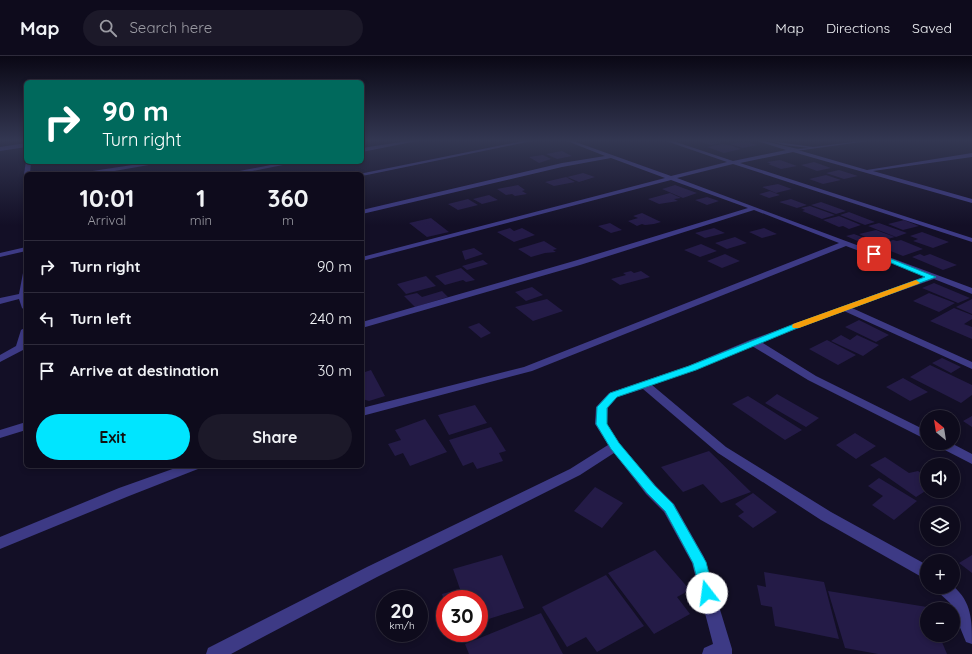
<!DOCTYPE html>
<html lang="en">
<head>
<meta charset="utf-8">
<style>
  :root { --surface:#0e0b1c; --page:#1c1929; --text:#f1f3f6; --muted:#9b9ba3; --line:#2e2b3b; --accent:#00e5ff }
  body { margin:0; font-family:Quicksand,sans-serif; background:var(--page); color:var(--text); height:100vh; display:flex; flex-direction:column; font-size:15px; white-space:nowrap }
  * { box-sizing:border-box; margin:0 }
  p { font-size:13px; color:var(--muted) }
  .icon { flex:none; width:22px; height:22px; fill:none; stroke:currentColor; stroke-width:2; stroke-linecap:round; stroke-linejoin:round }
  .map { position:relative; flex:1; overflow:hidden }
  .panel { position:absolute; left:24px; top:116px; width:340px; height:296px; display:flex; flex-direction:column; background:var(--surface); border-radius:6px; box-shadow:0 2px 6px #0003,0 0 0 1px var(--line) }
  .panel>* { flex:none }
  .hud { position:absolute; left:24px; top:24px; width:340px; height:84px; border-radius:6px; box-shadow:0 2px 6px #0003,0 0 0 1px var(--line); background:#00695c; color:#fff; overflow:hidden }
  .needle { width:26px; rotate:330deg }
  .tools { position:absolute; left:920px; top:354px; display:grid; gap:8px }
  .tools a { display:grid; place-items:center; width:40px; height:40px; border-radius:50%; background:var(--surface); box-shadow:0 2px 6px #0003,0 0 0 1px var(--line); font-size:20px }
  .speed { position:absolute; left:376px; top:534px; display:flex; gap:8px; font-size:20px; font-weight:700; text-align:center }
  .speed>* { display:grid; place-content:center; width:52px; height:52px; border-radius:50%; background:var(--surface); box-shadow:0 2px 6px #0003,0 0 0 1px var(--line); line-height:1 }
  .speed small { font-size:10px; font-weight:400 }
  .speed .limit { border:6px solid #d22; background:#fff; color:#111 }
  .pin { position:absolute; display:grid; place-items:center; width:34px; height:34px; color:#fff; margin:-17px; border-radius:8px; box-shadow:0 2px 6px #0006 }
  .me { position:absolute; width:44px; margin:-22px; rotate:345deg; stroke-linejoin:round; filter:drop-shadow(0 0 3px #0008) }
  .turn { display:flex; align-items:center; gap:14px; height:84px; padding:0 12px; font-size:18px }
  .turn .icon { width:52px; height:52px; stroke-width:2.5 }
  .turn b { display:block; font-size:28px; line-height:34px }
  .eta { display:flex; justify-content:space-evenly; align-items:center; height:68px; text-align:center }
  .eta b { font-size:24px; font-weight:700; line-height:28px }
  .cta { display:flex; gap:8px; margin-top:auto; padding:8px 12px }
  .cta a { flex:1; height:46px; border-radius:24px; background:var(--accent); color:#111; font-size:16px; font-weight:700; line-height:46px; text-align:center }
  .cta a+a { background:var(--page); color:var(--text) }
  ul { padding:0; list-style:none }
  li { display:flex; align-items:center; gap:12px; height:52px; padding:0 12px; border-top:1px solid var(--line) }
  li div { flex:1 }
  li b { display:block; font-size:15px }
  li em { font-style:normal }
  header { display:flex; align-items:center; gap:24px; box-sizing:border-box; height:56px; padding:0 20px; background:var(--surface); border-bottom:1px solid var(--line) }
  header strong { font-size:19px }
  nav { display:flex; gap:22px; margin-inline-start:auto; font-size:14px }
  .search { width:280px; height:36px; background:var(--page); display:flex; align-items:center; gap:10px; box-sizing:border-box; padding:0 14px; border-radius:22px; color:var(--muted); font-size:15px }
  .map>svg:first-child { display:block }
</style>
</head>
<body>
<header>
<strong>Map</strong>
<div class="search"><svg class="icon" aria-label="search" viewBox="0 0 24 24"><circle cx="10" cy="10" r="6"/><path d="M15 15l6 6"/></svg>Search here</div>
<nav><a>Map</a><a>Directions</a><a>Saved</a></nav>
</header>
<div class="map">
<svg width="972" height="598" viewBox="0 0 972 598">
  <rect width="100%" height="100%" fill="#130f26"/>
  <!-- building -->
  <path fill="#241b47" d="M699,85H715L721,87L711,89Z
    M744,85L757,89L743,92L730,88Z
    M722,88L730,89L741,93L724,97L707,91Z
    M562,95L572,100L557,103L546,98Z
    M543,99L551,103L539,107L529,101Z
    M780,104L797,110L781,113L768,108H771L767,106Z
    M814,106L831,112L817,115L801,109Z
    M839,114L858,120L844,123L826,117Z
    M583,117L595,121L579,126L567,121Z
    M826,119L841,124L823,128L809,123Z
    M566,121L575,126L554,130L545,126Z
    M778,128L792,133L776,137L762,131Z
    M518,129L525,134L522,135L527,138L515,140L512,138L506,139L497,133Z
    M675,129L697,137L683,142L662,133Z
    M770,135L780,139L769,142L759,138Z
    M670,137L681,142L674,143L678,145L659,148L648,143Z
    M489,139L498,144L482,148L473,143Z
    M707,141L719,145L707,149L695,144Z
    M468,143L478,149L458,154L448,148Z
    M791,143L807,149L797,152L779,146Z
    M821,146L846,155L836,158L811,149Z
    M810,150L835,159L822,163L802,155L805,154L801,152Z
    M849,156L875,166L865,169L840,159Z
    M642,157L661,166L654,168L645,169L642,168L637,170L628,165L638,162L633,160Z
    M839,160L861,169L849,173L843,170L839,171L823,164Z
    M431,162L449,176L427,181L409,167Z
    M904,164L919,170L903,174L888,168Z
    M610,167L622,174L611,177L598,170Z
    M879,167L907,177L896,181L868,170Z
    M510,172L514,175L522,172L535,179L514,186L497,176Z
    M714,172L725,177L705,182L695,177Z
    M764,172L777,178L762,182L749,176Z
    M876,174L895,181L877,186L859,178Z
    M922,176L949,186L933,192L913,185L918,183L910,180Z
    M854,178L875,186L867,189L846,180Z
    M735,181L747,187L727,193L715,187Z
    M893,184L897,185L901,184L923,193L903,200L883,192L888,191L881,188Z
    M544,185L557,193L553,194L556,196L545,197L531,201L518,193Z
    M701,188L717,195L700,201L684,194Z
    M474,192L483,198L465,204L462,195Z
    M725,198L740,205L722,212L707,205Z
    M920,198L924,200L930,198L957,209L943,214L912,201Z
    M483,204L488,208L467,214L462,210Z
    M461,212L475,224L466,226L463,224L445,229L435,220Z
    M631,215L634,217L641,215L650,221L620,229L611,223L626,219L623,217Z
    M426,220L436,230L406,238L397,228Z
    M934,227L970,242L958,247L922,232Z
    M532,231L543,239L526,245L515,236Z
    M442,235L448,241L415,251L404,240L417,237L422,241Z
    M929,237L955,247L939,256L913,245Z
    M547,243L563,255L533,265L515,251Z
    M972,243V258L956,251Z
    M954,252L972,259V263L964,268L972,271V283L930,265Z
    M859,264L889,279L876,286L845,271Z
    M479,267L491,277L481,282L468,271Z
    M841,279L850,284L857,279L879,289L863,300L831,285Z
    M827,284L856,299L838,309L809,293Z
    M942,302L961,311L951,317L932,307Z
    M930,309L972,329V339L961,347L910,321Z
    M371,314L385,340L369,345L362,343V317Z
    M903,322L928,336L910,345L886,331Z
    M777,338L819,362L806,371L765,347Z
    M748,340L802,374L785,384L732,348Z
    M475,349L487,367L449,379L438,359Z
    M972,360V371L963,365Z
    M425,363L447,396L410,410L403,397L395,400L388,388L401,384L395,374Z
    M491,371L506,395L499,397L503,405L477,413L473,406L463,410L449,384Z
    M855,377L876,390L856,403L836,389Z
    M709,395L751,436L721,447L703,428L683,436L661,411Z
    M885,401L909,417L918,415L927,421V434L916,441L870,409Z
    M879,422L917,445L894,464L872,449L883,440L868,430Z
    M595,431L623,447L602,472L574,455Z
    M753,437L777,456L753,472L738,460L744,456L735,448Z
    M655,494L690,534L677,541L690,558L654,578L608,517Z
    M502,499L524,552L479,566V543H445V549L442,538L460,533L453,513Z
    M972,499V517L959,507Z
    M764,516L824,526L839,583L775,570L772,551L761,549L757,529L766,531Z
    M606,519L644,570L597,596L586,581L567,591L542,551Z
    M828,535L927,551V579H939L947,598H878L845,592Z
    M541,557L563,598H469L465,588Z"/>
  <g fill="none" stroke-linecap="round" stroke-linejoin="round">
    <!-- service -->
    <path fill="#3d3a85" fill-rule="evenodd" d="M770,85L813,91L861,85H868L796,95H795V93L809,92L784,89Z"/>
    <!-- minor -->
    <path fill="#3d3a85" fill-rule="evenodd" d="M407,85H417L362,96V92Z
      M523,85H532L362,120V118H359Z
      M567,85H573L671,120L727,106L666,85H673L733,105L786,94L757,85H764L798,93V94L867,114L972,97V101L873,115L972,143V147L793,96L740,107L972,182V186L733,108L677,122L972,232V238L934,223L852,252L972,306V313L844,255L761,286L816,320L927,375V384L808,324L752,290L696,314L652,329L726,391L831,456L927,509V524L821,464L718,397L643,333L617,341L608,352L607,368L619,387L656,430L674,448L704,501L732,593V598H702L704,592L713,588L692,507L664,456L646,438L614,397L580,419L377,521L231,598H206L208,592L367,511L570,413L608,389L595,368L596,351L609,337L688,310L750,284L926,220L846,190L532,315L362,360V352L524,311L839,187L754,154L580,209L362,272V266L574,205L748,152L671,124L362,205V201L665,122L611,102L562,111L362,158V154L562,107L605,100Z
      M26,87V91L0,95V91Z
      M26,105L31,106L30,118H26V119L24,118Z
      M152,106H166L97,118H83L86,116Z
      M286,106H298L237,118H224Z
      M26,191V195L0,201V197Z
      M23,217H26V255L22,252L19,243L0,248V242L19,238Z
      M26,271V289L23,294L0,306V299L16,290L21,274Z
      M26,366V374L0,382V374Z
      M935,387H951L972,398V408L937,390Z
      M181,410H200L198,413L129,440L0,493V481L119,432Z
      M953,530C972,546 972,565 972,588L966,586L950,547L938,536L935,531Z"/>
  </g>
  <!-- sky -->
  <linearGradient id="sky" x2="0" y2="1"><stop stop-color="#0a0815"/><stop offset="0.5" stop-color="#333752"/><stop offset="1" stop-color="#333752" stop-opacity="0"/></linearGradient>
  <rect width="972" height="169" fill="url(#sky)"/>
  <!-- route -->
  <path fill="#00e5ff" stroke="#0095a6" d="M874,196L936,221L795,273L696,314L617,341L607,352V368L619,387L655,430L673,448L706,506L714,537L712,542L707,544L702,542L693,507L665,455L647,437L611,393L596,368L597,351L610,337L689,310L789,270L925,221L872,199L871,198Z"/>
  <!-- slow -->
  <path fill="#f59e0b" d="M916,224L920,227L918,228L799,272H793L792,270L793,268Z"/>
</svg>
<div class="tools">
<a><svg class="needle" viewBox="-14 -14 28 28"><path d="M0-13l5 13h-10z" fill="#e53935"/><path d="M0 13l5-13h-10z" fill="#9b9ba3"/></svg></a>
<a><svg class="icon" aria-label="sound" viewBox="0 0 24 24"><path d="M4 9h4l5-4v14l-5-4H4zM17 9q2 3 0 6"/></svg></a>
<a><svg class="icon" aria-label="layers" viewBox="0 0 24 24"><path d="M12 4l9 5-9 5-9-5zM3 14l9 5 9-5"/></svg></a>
<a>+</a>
<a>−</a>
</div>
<div class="speed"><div>20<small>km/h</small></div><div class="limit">30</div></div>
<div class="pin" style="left:874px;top:198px;background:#d93025"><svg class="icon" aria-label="arrive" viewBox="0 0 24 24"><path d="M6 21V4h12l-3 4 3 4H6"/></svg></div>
<svg class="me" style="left:707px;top:537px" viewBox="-20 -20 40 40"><circle r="19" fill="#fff"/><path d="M0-13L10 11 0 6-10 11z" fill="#00e5ff"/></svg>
<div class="hud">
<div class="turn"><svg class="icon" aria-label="right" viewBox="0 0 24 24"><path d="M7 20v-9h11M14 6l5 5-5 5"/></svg><div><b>90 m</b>Turn right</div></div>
</div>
<section class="panel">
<div class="eta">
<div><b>10:01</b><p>Arrival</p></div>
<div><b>1</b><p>min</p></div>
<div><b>360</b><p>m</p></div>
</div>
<ul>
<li><svg class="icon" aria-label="right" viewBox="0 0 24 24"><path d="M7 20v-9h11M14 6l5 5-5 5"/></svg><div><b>Turn right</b></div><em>90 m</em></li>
<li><svg class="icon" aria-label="left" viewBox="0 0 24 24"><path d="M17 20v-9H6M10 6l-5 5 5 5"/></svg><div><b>Turn left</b></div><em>240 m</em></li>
<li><svg class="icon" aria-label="arrive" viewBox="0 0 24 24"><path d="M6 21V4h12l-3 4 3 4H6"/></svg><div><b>Arrive at destination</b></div><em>30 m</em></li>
</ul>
<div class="cta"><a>Exit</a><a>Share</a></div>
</section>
</div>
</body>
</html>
